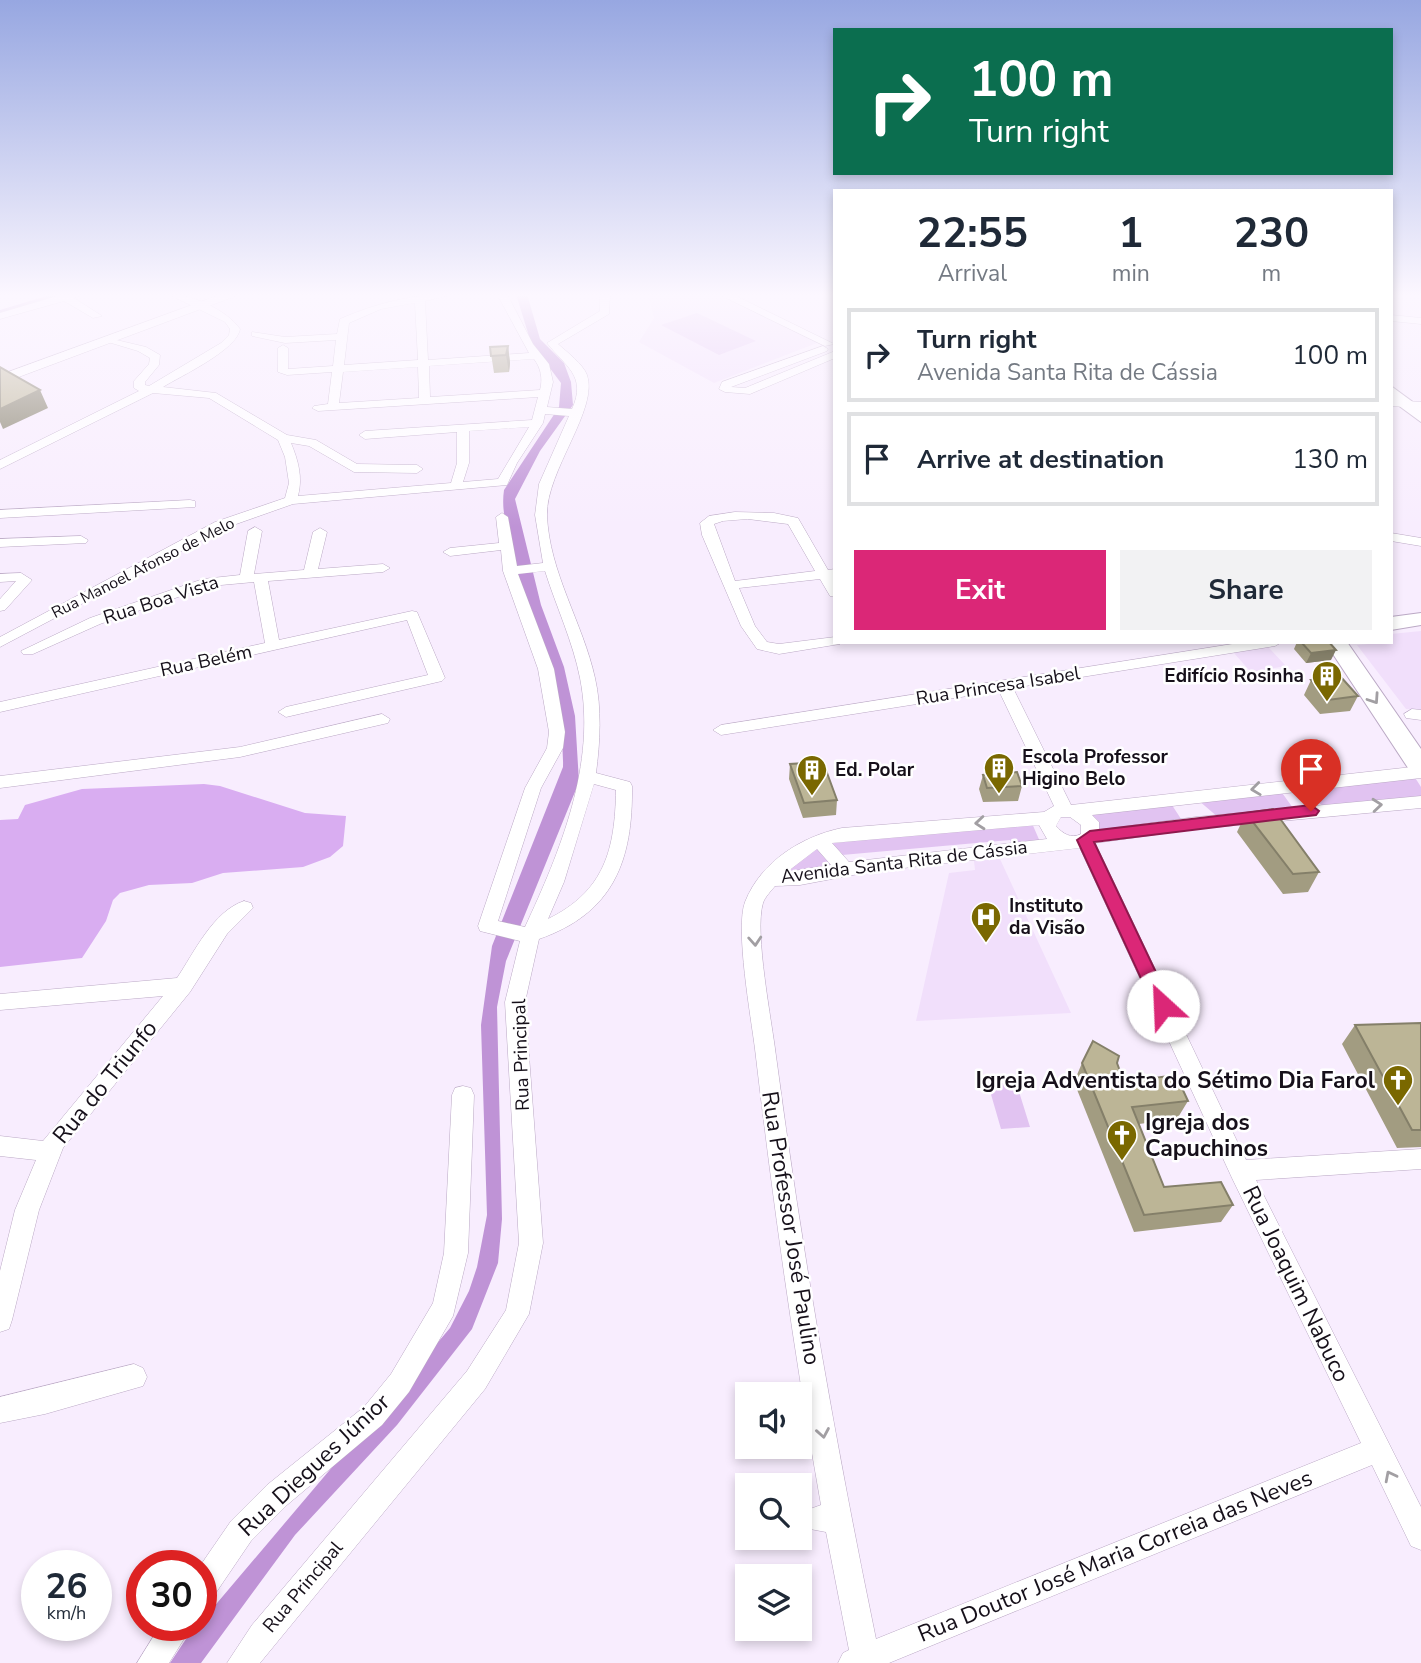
<!DOCTYPE html>
<html lang="en">
<head>
<meta charset="utf-8">
<style>
  :root { --surface:#fff; --page:#f2f2f3; --text:#1f2937; --muted:#747a83; --line:#e0e1e3; --accent:#db2777 }
  body { margin:0; font-family:"Nunito Sans",sans-serif; background:var(--page); color:var(--text); height:100vh; display:flex; flex-direction:column; font-size:26px; white-space:nowrap }
  * { box-sizing:border-box; margin:0 }
  p { font-size:23px; color:var(--muted) }
  .icon { flex:none; width:38px; height:38px; fill:none; stroke:currentColor; stroke-width:2; stroke-linecap:round; stroke-linejoin:round }
  .map { position:relative; flex:1; overflow:hidden }
  .details { position:absolute; left:833px; top:189px; width:560px; height:455px; display:flex; flex-direction:column; background:var(--surface); border-radius:0px; box-shadow:0 4px 10px #0003 }
  .details>* { flex:none }
  .guide { position:absolute; left:833px; top:28px; width:560px; height:147px; border-radius:0px; box-shadow:0 4px 10px #0003; background:#0b6e4f; color:#fff; overflow:hidden }
  .fabs { position:absolute; left:735px; top:1382px; display:grid; gap:14px }
  .fabs a { display:grid; place-items:center; width:77px; height:77px; border-radius:0px; background:var(--surface); box-shadow:0 4px 10px #0003; font-size:35px }
  .speed { position:absolute; left:21px; top:1550px; display:flex; gap:14px; font-size:35px; font-weight:700; text-align:center }
  .speed>* { display:grid; place-content:center; width:91px; height:91px; border-radius:50%; background:var(--surface); box-shadow:0 4px 10px #0003; line-height:1 }
  .speed small { font-size:18px; font-weight:400 }
  .speed .limit { border:10px solid #d22; background:#fff; color:#111 }
  .pin { position:absolute; display:grid; place-items:center; width:60px; height:60px; color:#fff; margin:-72px -30px; border-radius:50% 50% 50% 0; rotate:-45deg; box-shadow:0 0 7px #0007 }
  .pin .icon { rotate:45deg }
  .me { position:absolute; width:77px; margin:-38px; rotate:335deg; stroke-linejoin:round; filter:drop-shadow(0 0 5px #0008) }
  .turn { display:flex; align-items:center; gap:24px; height:147px; padding:0 21px; font-size:32px }
  .turn .icon { width:91px; height:91px; stroke-width:2.5 }
  .turn b { display:block; font-size:49px; line-height:60px }
  .eta { display:flex; justify-content:space-evenly; align-items:center; height:119px; text-align:center }
  .eta b { font-size:42px; font-weight:700; line-height:49px }
  .action { display:flex; gap:14px; margin-top:auto; padding:14px 21px }
  .action a { flex:1; height:80px; border-radius:0px; background:var(--accent); color:#fff; font-size:28px; font-weight:700; line-height:80px; text-align:center }
  .action a+a { background:var(--page); color:var(--text) }
  ul { padding:0; list-style:none }
  li { display:flex; align-items:center; gap:21px; height:94px; margin:0 14px 10px; padding:0 7px; border:4px solid var(--line); border-radius:0px }
  li div { flex:1 }
  li b { display:block; font-size:26px }
  li em { font-style:normal }
  .map>svg:first-child { display:block }
</style>
</head>
<body>
<div class="map">
<svg width="1421" height="1663" viewBox="0 0 1421 1663">
  <rect width="100%" height="100%" fill="#f8edfe"/>
  <!-- built -->
  <path fill="#f1dffb" d="M648,294H712L822,341L714,383L639,342L654,318Z
    M1421,631V710L1406,709L1357,645L1391,642V634Z
    M1268,647L1286,666L1251,672L1233,652Z
    M1000,859L1071,1013L916,1021L949,873L975,870L974,861Z"/>
  <!-- green -->
  <path fill="#e1c3f1" d="M697,313L756,341L719,355L661,325Z
    M1414,776L1421,787V799L1325,807L1309,797L1306,790Z
    M1280,790L1293,808L1219,818L1198,800Z
    M1170,802L1183,822L1102,832L1085,812Z
    M1031,821L1041,844L1014,848L1010,840L842,855L843,863L787,874L804,851L826,844Z
    M1016,1082L1030,1127L1001,1129L988,1084Z"/>
  <!-- forest -->
  <path fill="#d9adf1" d="M204,784L220,786L305,813L346,816L343,846L330,857L303,867L223,873L192,883L149,885L120,893L113,900L106,921L82,958L0,967V820L18,819L25,805L82,789Z"/>
  <!-- water -->
  <path fill="#bf93d6" d="M516,294H527L540,339L564,363L571,382L573,405L540,451L515,499L541,605L564,667L575,716L579,782L506,961L497,1007L502,1219L498,1263L472,1329L397,1425L295,1535L201,1663H170L186,1639L201,1626V1622L450,1328L469,1291L477,1267L487,1215L481,1025L492,946L563,767C565,698 523,617 510,548C507,529 501,510 504,490L559,407L561,383L531,343Z"/>
  <g fill="none" stroke-linecap="round" stroke-linejoin="round">
    <!-- canal -->
    <path fill="#bf93d6" fill-rule="evenodd" d="M53,294H67L0,314V310Z"/>
    <!-- minor casing -->
    <g stroke="#bba9c5" stroke-width="1">
      <path id="minor" d="M64,294H82L74,298L102,316L93,318L64,301L0,319V313Z
        M168,294C191,294 227,310 240,329C237,350 181,376 163,387L216,393L287,435L316,440L357,464L417,465L423,469L417,473L354,472L309,446L291,443C298,460 303,477 298,496L451,483L457,463V432L365,439L359,435L365,431L532,420L538,397L318,411L312,408L314,406L328,404L332,372L287,375L278,372V348L283,345L288,348V369L333,366L336,340L285,343L252,336V332L285,337L337,334L340,319C377,303 413,294 454,294L425,301L428,360L529,353L497,294H507L533,344L549,364L553,382L547,407L572,409C587,376 566,367 547,343L600,311V294H610L609,314L558,344C567,352 583,364 587,375C599,409 546,471 547,515C549,572 583,623 595,678C602,708 600,743 596,773L630,782L632,786C633,860 614,913 539,939L525,1002L543,1243L529,1314L485,1389L260,1663H227L252,1625L467,1371L506,1310L519,1243L505,1002L520,941L480,931L478,926L525,788L547,748L549,732L538,669L503,571L501,550L450,556L443,552L450,548L499,543L496,517L502,513L508,517L517,566L543,563L535,515L539,484L569,416L545,414L543,423L517,463L507,485L293,504L225,528L0,647V637L215,522L285,498L289,483L285,457L278,440L209,398L153,393L0,469V460L139,391L134,388V381L149,364L150,358L138,351L108,342V338L146,347L160,355L159,365L145,382V385L149,386L221,343L229,335L230,329L225,322ZM415,303L418,360L344,365L349,323L381,309ZM534,359C541,368 543,379 540,390L430,397L429,366ZM418,367L419,398L339,403L343,372ZM529,427L498,479L463,482L469,463V431ZM545,571C556,606 573,642 580,678C597,763 560,852 525,927L498,921L541,788L563,748L565,732L554,669L518,574ZM594,784L616,790C615,849 605,891 548,919L564,882Z
        M718,294H732L834,344L825,346Z
        M1391,315L1421,318V324L1391,321Z
        M823,346L828,349L827,351L731,387L745,388L835,351V358L750,394L725,392L719,389L722,382Z
        M1391,400L1421,402V408L1391,406Z
        M190,500L195,501V507L0,518V510Z
        M735,512L774,513L798,518L828,570L835,569V597L830,596L820,579L739,588L755,626L767,642L779,644L835,637V642H842L840,644L779,654L757,649L741,626L702,535L700,523L709,516ZM748,519L788,524L815,571L735,581L714,524L723,521Z
        M255,527L262,531L254,574L304,570L313,532L320,528L327,532L318,569L383,564L390,568L383,572L268,581L279,640L412,611L417,612L445,678L442,681L286,717L278,712L286,707L428,675L407,620L0,712V702L265,643L254,582L210,586L100,624L33,654H23L21,651L90,618L203,579L240,575L248,531Z
        M1391,533L1421,538V546L1391,541Z
        M81,536L88,540L86,543L0,547V539Z
        M21,573L32,580L5,610L0,611V599L16,581L0,582V574Z
        M1245,642H1282L1275,646L1013,688L1071,805L1421,766V778L1092,815L1099,822V830L1196,817L1421,796V808L1196,829L1095,843L1246,1160L1421,1149V1169L1256,1180L1421,1507V1550L1411,1546L1372,1465L889,1663H838L843,1653L849,1650L826,1532L810,1529L806,1519L810,1509L821,1505C794,1353 773,1202 755,1049C751,1017 735,929 745,902C761,861 803,836 842,828L1044,812L1054,806L999,691L721,735L713,730L721,725ZM1061,817H1070L1081,825V834C1071,839 1063,834 1056,826ZM1039,825L1047,839L849,862L832,843ZM1080,848L1232,1178L1361,1443L876,1639C836,1446 802,1252 776,1056C772,1022 754,932 763,903C765,897 771,891 775,886L800,885L869,872ZM817,849L831,865L787,872Z
        M1412,709L1421,710V720L1406,718L1404,714Z
        M382,714L390,719L388,723L240,757L0,788V776L240,747Z
        M244,901L251,903L253,908L227,934L190,992L63,1148L39,1210L12,1320L9,1329L0,1332V1271L15,1210L36,1160L0,1156V1136L43,1141L163,996L0,1010V994L177,978C194,953 213,911 244,901Z
        M463,1086L471,1088L474,1095L468,1253L453,1316L409,1392L382,1425L287,1505L251,1541L211,1600L201,1604L200,1566L231,1521L267,1485L364,1407L391,1374L433,1303L444,1253L452,1095L455,1088Z
        M134,1364L143,1368L147,1377L143,1386L45,1414L0,1423V1397Z
        M160,1626H192L169,1663H137Z"/>
    </g>
    <!-- major casing -->
    <g stroke="#bba9c5" stroke-width="1">
      <path id="major" d="M222,294H241L0,384V375Z"/>
    </g>
    <!-- highway casing -->
    <g stroke="#bba9c5" stroke-width="2">
      <path id="highway" d="M1391,386L1421,408V422L1391,400Z
        M1421,613V625L1391,630V617Z
        M1325,642H1347L1421,749V776L1412,774Z"/>
    </g>
    <!-- minor -->
    <use href="#minor" fill="#fff" fill-rule="evenodd"/>
    <!-- major -->
    <use href="#major" fill="#fff" fill-rule="evenodd"/>
    <!-- highway -->
    <use href="#highway" fill="#fff" fill-rule="evenodd"/>
  </g>
  <!-- wall -->
  <path fill="#a29c81" d="M508,346L510,363L509,372L494,373L490,347Z
    M1297,642H1329L1331,660L1306,663L1294,649Z
    M1311,680L1358,696L1350,711L1320,714L1304,695Z
    M790,764L837,800L836,815L803,818L789,779Z
    M983,775L1022,786L1018,801L983,802L979,789Z
    M1246,813L1319,872L1308,892L1283,894L1237,832Z
    M1421,1023V1147L1397,1148L1342,1044L1355,1025Z
    M1082,1063H1117L1124,1082L1188,1101L1177,1119L1139,1124L1164,1187L1233,1205L1221,1222L1134,1232L1074,1082Z"/>
  <!-- shaded-wall -->
  <path fill="#847f69" d="M508,346L510,363L509,372L506,355Z
    M40,390L48,408L3,429L0,422V409Z
    M1336,650L1331,660L1306,663L1311,653Z"/>
  <!-- building -->
  <path fill="#bcb596" stroke="#847f69" stroke-width="2" d="M508,346L506,355L491,356L490,347Z
    M0,367L40,390L0,409Z
    M1301,642H1329L1336,650L1311,653Z
    M1340,676L1358,696L1328,700L1311,680Z
    M823,762L837,800L804,803L790,764Z
    M1017,772L1022,786L987,788L983,775Z
    M1273,809L1319,872L1293,874L1246,813Z
    M1421,1023V1130H1412L1355,1025Z
    M1093,1041L1119,1056L1117,1063L1124,1082L1176,1075L1188,1101L1132,1107L1164,1187L1221,1182L1233,1205L1144,1215L1082,1063Z"/>
  <!-- one-way arrows -->
  <defs><path id="oneway-chevron" d="M-2-3.5L2.5 0L-2 3.5" fill="none" stroke-width="1.6" stroke-linecap="round" stroke-linejoin="round" transform="scale(1.75)"/></defs>
  <g stroke="#a29fa3">
    <use href="#oneway-chevron" transform="translate(1374 699) rotate(56)"/>
    <use href="#oneway-chevron" transform="translate(1256 789) rotate(173)"/>
    <use href="#oneway-chevron" transform="translate(1377 805) rotate(-5)"/>
    <use href="#oneway-chevron" transform="translate(980 823) rotate(175)"/>
    <use href="#oneway-chevron" transform="translate(755 941) rotate(86)"/>
    <use href="#oneway-chevron" transform="translate(823 1433) rotate(80)"/>
    <use href="#oneway-chevron" transform="translate(1390 1476) rotate(-117)"/>
  </g>
  <!-- sky -->
  <linearGradient id="sky" x2="0" y2="1"><stop stop-color="#97a7e1"/><stop offset="0.56" stop-color="#fcf7ff"/><stop offset="1" stop-color="#fcf7ff" stop-opacity="0"/></linearGradient>
  <rect width="1421" height="527" fill="url(#sky)"/>
  <!-- route -->
  <path fill="#db2777" stroke="#8e194d" stroke-width="2" d="M1311,805L1319,811L1316,815L1094,842L1172,1006L1169,1011H1156L1077,840L1090,831Z"/>
  <!-- icons -->
  <defs>
    <g id="building-pin" transform="scale(1.575)"><path d="M0 17L-7.5 6A9.5 9.5 0 1 1 7.5 6Z" fill="#7a6800" stroke="#fff"/><path d="M-4-6H4V6H1V3H-1V6H-4ZM-2.5-4.3h1.7v1.8h-1.7ZM.8-4.3h1.7v1.8H.8ZM-2.5-1h1.7V.8h-1.7ZM.8-1h1.7V.8H.8Z" fill="#fff"/></g>
    <g id="hospital-pin" transform="scale(1.575)"><path d="M0 17L-7.5 6A9.5 9.5 0 1 1 7.5 6Z" fill="#7a6800" stroke="#fff"/><path d="M-5-5h3v3.5h4V-5h3V5h-3V1.5h-4V5h-3Z" fill="#fff"/></g>
    <g id="church-pin" transform="scale(1.575)"><path d="M0 17L-7.5 6A9.5 9.5 0 1 1 7.5 6Z" fill="#7a6800" stroke="#fff"/><path d="M-1.2-6h2.4v3.5h3.3v2.4h-3.3V6h-2.4V-.1h-3.3v-2.4h3.3Z" fill="#fff"/></g>
  </defs>
  <g fill-rule="evenodd">
    <use href="#building-pin" x="1327" y="676"/>
    <use href="#building-pin" x="999" y="768"/>
    <use href="#building-pin" x="812" y="770"/>
    <use href="#hospital-pin" x="986" y="917"/>
    <use href="#church-pin" x="1398" y="1080"/>
    <use href="#church-pin" x="1122" y="1135"/>
  </g>
  <g text-anchor="middle" dominant-baseline="central" stroke-width="5" stroke-linejoin="round" paint-order="stroke">
    <!-- far-street labels -->
    <g font-size="16" fill="#16101a" stroke="#fff">
      <text transform="translate(143 568) rotate(-27)">Rua Manoel Afonso de Melo</text>
    </g>
    <!-- street labels -->
    <g font-size="19" fill="#16101a" stroke="#fff">
      <text transform="translate(161 600) rotate(-18)">Rua Boa Vista</text>
      <text transform="translate(206 661) rotate(-12)">Rua Belém</text>
      <text transform="translate(998 686) rotate(-9)">Rua Princesa Isabel</text>
      <text transform="translate(904 862) rotate(-7)">Avenida Santa Rita de Cássia</text>
      <text transform="translate(521 1055) rotate(-92)">Rua Principal</text>
      <text transform="translate(303 1587) rotate(-50)">Rua Principal</text>
    </g>
    <!-- poi labels -->
    <g font-size="19" font-weight="bold" fill="#16101a" stroke="#fff" text-anchor="start">
      <text x="1304" y="676" text-anchor="end">Edifício Rosinha</text>
      <text x="1022" y="757">Escola Professor<tspan x="1022" dy="22">Higino Belo</tspan></text>
      <text x="835" y="770">Ed. Polar</text>
      <text x="1009" y="906">Instituto<tspan x="1009" dy="22">da Visão</tspan></text>
    </g>
    <!-- near-poi labels -->
    <g font-size="23" font-weight="bold" fill="#16101a" stroke="#fff" text-anchor="end">
      <text x="1375" y="1080">Igreja Adventista do Sétimo Dia Farol</text>
      <text x="1145" y="1122" text-anchor="start">Igreja dos<tspan x="1145" dy="26">Capuchinos</tspan></text>
    </g>
    <!-- near-street labels -->
    <g font-size="23" fill="#16101a" stroke="#fff">
      <text transform="translate(105 1082) rotate(-51)">Rua do Triunfo</text>
      <text transform="translate(791 1228) rotate(81)">Rua Professor José Paulino</text>
      <text transform="translate(1296 1284) rotate(64)">Rua Joaquim Nabuco</text>
      <text transform="translate(314 1465) rotate(-43)">Rua Diegues Júnior</text>
      <text transform="translate(1115 1556) rotate(-22)">Rua Doutor José Maria Correia das Neves</text>
    </g>
  </g>
</svg>
<div class="fabs">
<a><svg class="icon" aria-label="sound" viewBox="0 0 24 24"><path d="M4 9h4l5-4v14l-5-4H4zM17 9q2 3 0 6"/></svg></a>
<a><svg class="icon" aria-label="search" viewBox="0 0 24 24"><circle cx="10" cy="10" r="6"/><path d="M15 15l6 6"/></svg></a>
<a><svg class="icon" aria-label="layers" viewBox="0 0 24 24"><path d="M12 4l9 5-9 5-9-5zM3 14l9 5 9-5"/></svg></a>
</div>
<div class="speed"><div>26<small>km/h</small></div><div class="limit">30</div></div>
<div class="pin" style="left:1311px;top:811px;background:#d93025"><svg class="icon" aria-label="arrive" viewBox="0 0 24 24"><path d="M6 21V4h12l-3 4 3 4H6"/></svg></div>
<svg class="me" style="left:1163px;top:1006px" viewBox="-20 -20 40 40"><circle r="19" fill="#fff"/><path d="M0-13L10 11 0 6-10 11z" fill="#db2777"/></svg>
<div class="guide">
<div class="turn"><svg class="icon" aria-label="right" viewBox="0 0 24 24"><path d="M7 20v-9h11M14 6l5 5-5 5"/></svg><div><b>100 m</b>Turn right</div></div>
</div>
<section class="details">
<div class="eta">
<div><b>22:55</b><p>Arrival</p></div>
<div><b>1</b><p>min</p></div>
<div><b>230</b><p>m</p></div>
</div>
<ul>
<li><svg class="icon" aria-label="right" viewBox="0 0 24 24"><path d="M7 20v-9h11M14 6l5 5-5 5"/></svg><div><b>Turn right</b><p>Avenida Santa Rita de Cássia</p></div><em>100 m</em></li>
<li><svg class="icon" aria-label="arrive" viewBox="0 0 24 24"><path d="M6 21V4h12l-3 4 3 4H6"/></svg><div><b>Arrive at destination</b></div><em>130 m</em></li>
</ul>
<div class="action"><a>Exit</a><a>Share</a></div>
</section>
</div>
</body>
</html>
